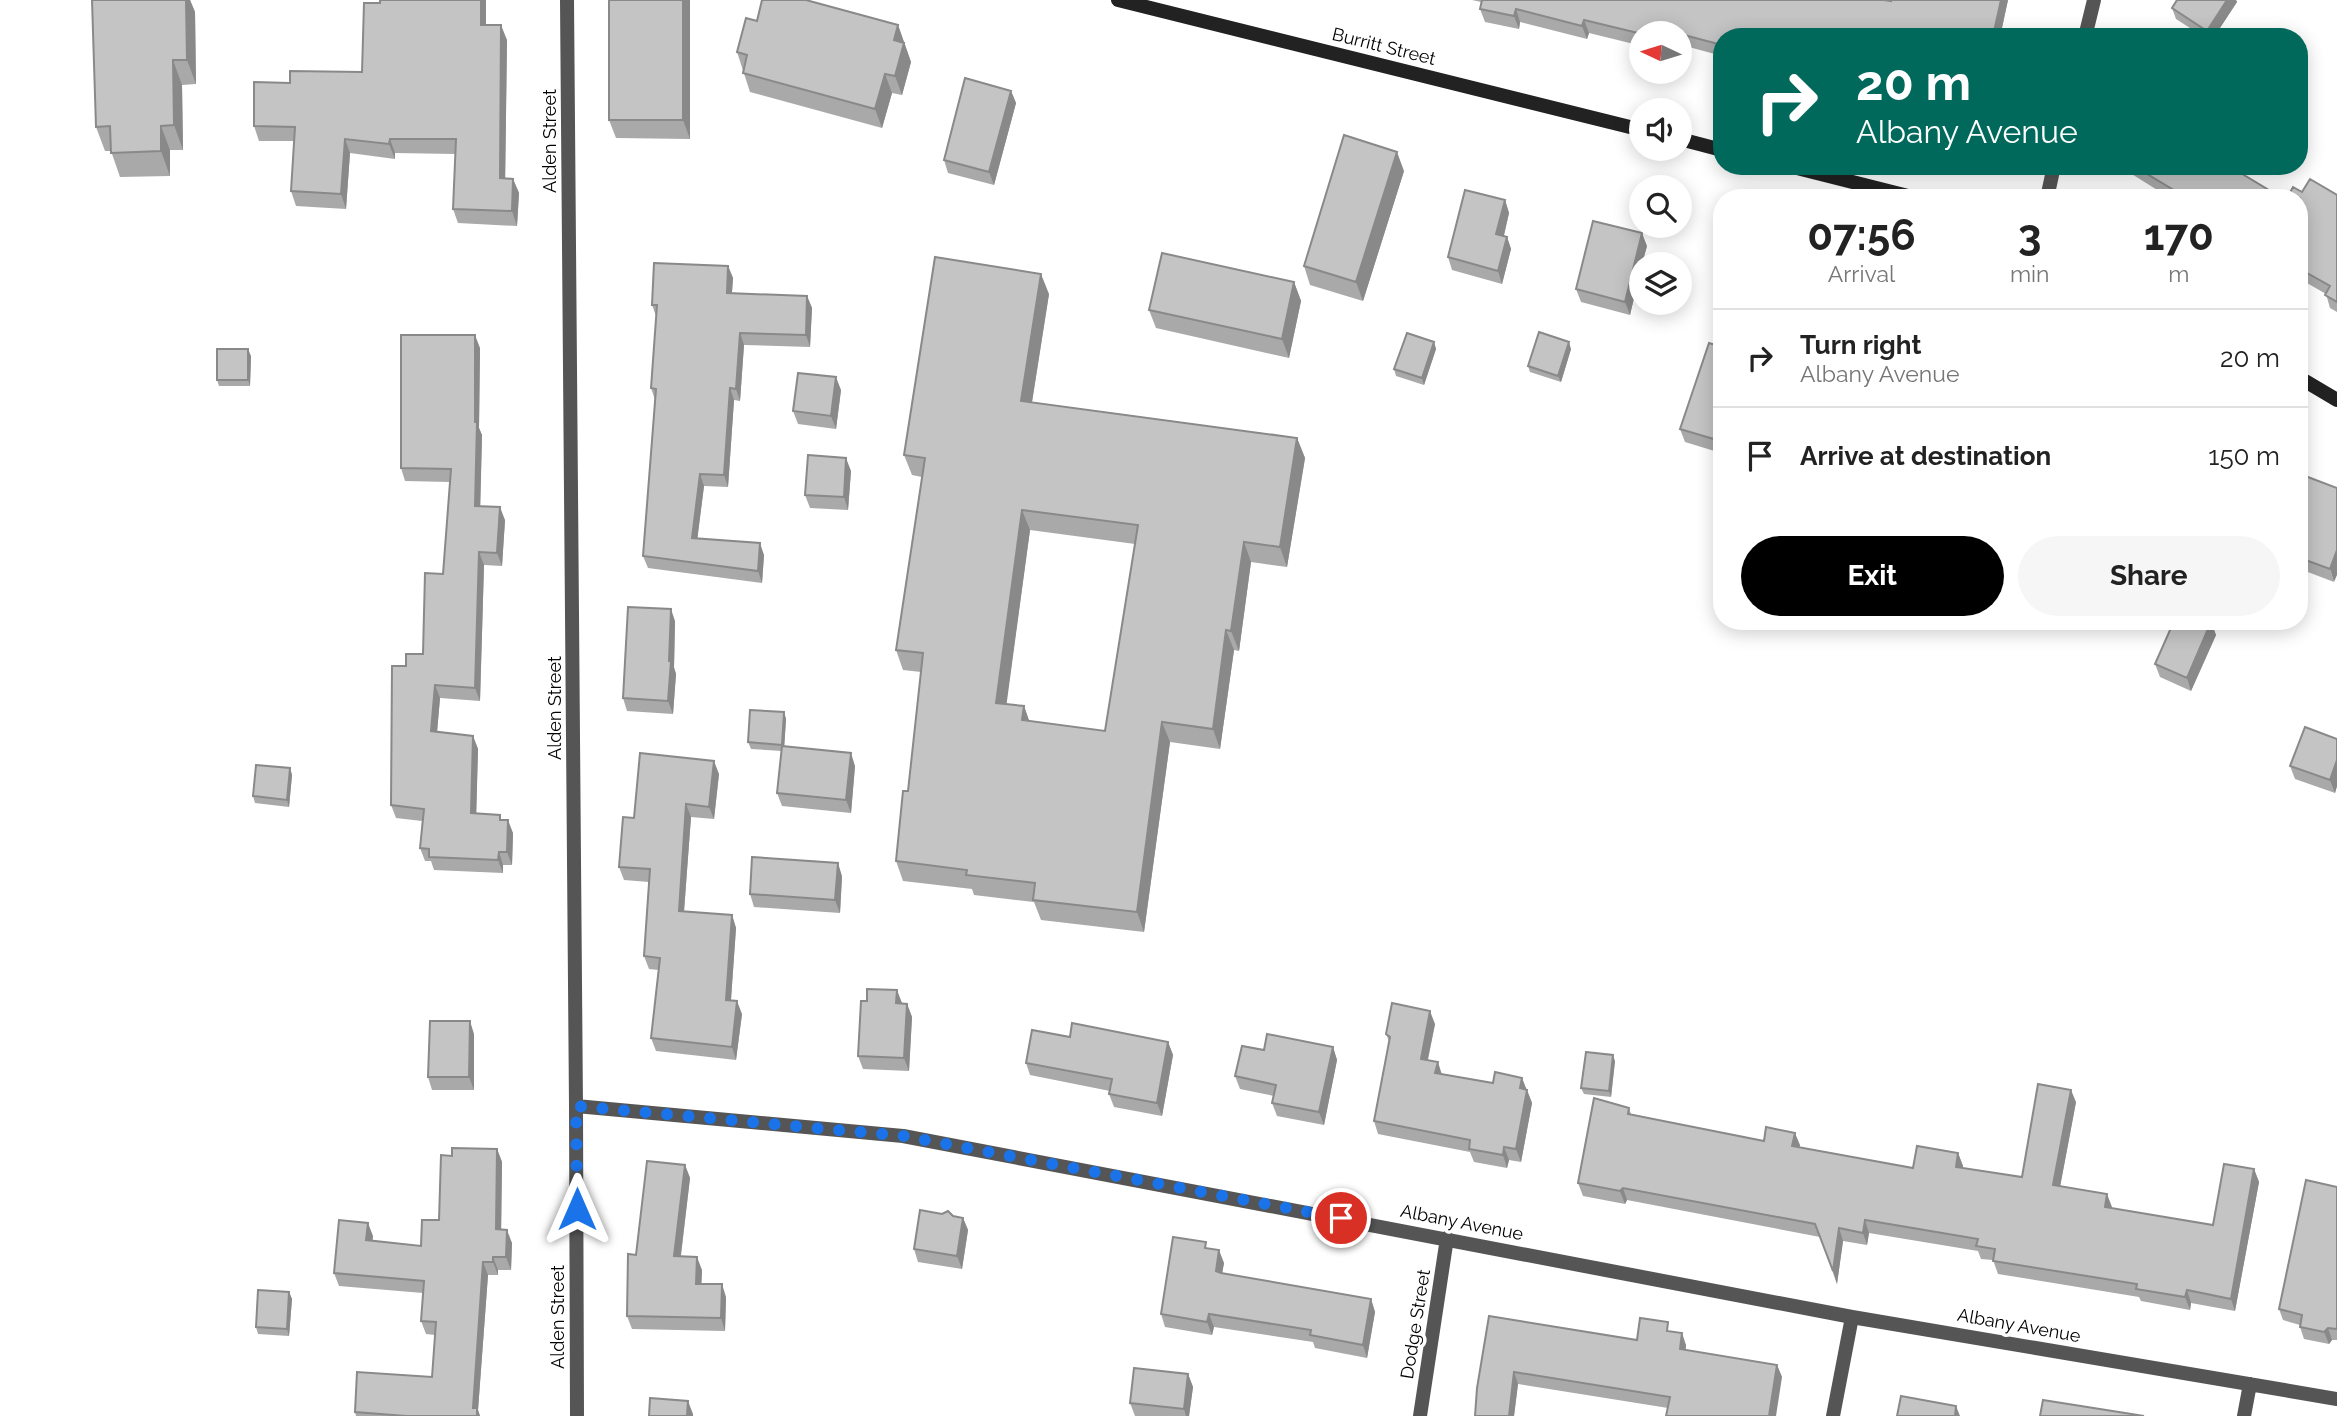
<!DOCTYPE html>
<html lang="en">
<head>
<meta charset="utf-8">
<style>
  :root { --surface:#fff; --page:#f6f6f6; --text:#222; --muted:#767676; --line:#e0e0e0; --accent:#000 }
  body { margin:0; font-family:Raleway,sans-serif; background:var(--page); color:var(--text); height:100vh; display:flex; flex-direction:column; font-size:26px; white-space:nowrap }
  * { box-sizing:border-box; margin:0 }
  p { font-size:23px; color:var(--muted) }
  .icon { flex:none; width:38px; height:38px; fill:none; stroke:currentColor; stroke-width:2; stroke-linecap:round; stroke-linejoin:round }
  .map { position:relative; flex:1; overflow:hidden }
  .details { position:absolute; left:1713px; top:189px; width:595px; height:441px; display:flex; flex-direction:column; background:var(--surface); border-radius:28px; box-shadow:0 4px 18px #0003 }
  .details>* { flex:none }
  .guide { position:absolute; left:1713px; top:28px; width:595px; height:147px; border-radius:28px; box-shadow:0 4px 18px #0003; background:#00695c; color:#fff; overflow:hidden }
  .needle { width:46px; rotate:274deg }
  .tools { position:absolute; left:1629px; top:21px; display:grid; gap:14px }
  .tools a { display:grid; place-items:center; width:63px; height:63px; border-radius:50%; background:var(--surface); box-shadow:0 4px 18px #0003; font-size:35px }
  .pin { position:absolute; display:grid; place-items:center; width:60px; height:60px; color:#fff; margin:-30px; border:4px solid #fff; border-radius:50%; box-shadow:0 2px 7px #0007 }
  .me { position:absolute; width:77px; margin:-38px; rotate:0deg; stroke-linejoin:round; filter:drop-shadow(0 0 5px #0008) }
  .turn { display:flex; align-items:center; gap:24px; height:147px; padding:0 28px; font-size:32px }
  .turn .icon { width:91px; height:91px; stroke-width:2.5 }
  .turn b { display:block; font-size:49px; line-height:60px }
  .eta { display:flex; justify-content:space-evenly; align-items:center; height:119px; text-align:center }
  .eta b { font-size:42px; font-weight:700; line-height:49px }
  .primary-button { display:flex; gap:14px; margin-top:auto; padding:14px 28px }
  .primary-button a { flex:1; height:80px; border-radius:42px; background:var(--accent); color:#fff; font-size:28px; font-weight:700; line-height:80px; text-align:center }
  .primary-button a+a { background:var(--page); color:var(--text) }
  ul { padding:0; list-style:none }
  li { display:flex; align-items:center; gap:21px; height:98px; padding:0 28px; border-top:2px solid var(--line) }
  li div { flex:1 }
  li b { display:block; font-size:26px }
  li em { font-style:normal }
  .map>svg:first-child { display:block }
</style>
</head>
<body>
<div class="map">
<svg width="2337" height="1416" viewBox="0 0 2337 1416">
  <rect width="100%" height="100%" fill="#fff"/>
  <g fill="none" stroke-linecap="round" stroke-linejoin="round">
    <!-- street -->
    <path stroke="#555" stroke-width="14" d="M567,0L576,1106L577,1416
      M2085,37L2094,0
      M2047,198L2054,166
      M576,1106L903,1136L1852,1317L2337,1399
      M1420,1416L1447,1238
      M1833,1416L1852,1317
      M2244,1416L2250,1384"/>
    <!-- secondary -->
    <path stroke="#222" stroke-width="14" d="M1118,0L1642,130
      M1680,139L1722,150
      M1789,166L1916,198
      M2300,378L2337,400"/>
  </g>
  <!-- wall -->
  <path fill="#a9a9a9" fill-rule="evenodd" d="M92,0H190L195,12L196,84L182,85L183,150H170V176L120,177L111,151H105L96,127Z
    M609,0H690V139L616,138L609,120Z
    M1472,0H1884L1891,1V0H2008L2000,37H1722V56L1689,47L1686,57L1680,56V33H1642V46L1589,33L1587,39L1520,22L1519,29L1485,22L1480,9L1481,2Z
    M2177,0H2236L2237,2L2214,37H2204L2176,19L2172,8Z
    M380,3L486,25L507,40L505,178L513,179L519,193L517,226L458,223L453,209L456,154L395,153V159L350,153L346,209L296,206L291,191L294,141H259L254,126L290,83L362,72Z
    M757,21L898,25L911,62L902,95L892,93L882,128L750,92L737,52Z
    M1011,91L1016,103L994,185L948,173L944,160Z
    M2119,166H2232V168L2282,198H2170Z
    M1404,171L1363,301L1310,285L1304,266Z
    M2302,192L2337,195V312L2330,308L2326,294L2300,279V198Z
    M1505,200L1509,213L1504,236L1507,237L1511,249L1502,284L1452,270L1448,257Z
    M1647,246L1642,264L1630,315L1581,302L1576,289Z
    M728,266L733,278L732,293L807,296L812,308L810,347L744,345L740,401L734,400L728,487L704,486L697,539L764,555L762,583L648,568L643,556L655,400L651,388L656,316L652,305Z
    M1294,282L1301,301L1289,358L1156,328L1149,310Z
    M1049,294L1032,402L1297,438L1305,458L1287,567L1251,562L1239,651L1234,650L1220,749L1170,742L1144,932L1041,920L1034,902L974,895L972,889L903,881L896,861L908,791L921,672L903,670L896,650L922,477L912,475L904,455ZM1030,530L1135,544L1105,731L1029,721L1024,706L1006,704Z
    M1434,342L1436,349L1424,385L1396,376L1394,369Z
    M1722,347V451L1721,453L1685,442L1680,429Z
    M480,348L479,428L482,435L480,506L505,520L502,566L484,565L480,701L440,698L437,732L473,736L478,749L476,814L502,820L513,833L512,865H503V873L434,870L431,861H425L420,848L422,821L396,818L391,805L406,666L423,654L443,574L450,482L405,481L401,468Z
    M1571,349L1561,382L1530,372L1528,366Z
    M251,356L250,386H219L217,380Z
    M841,390L836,429L798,424L793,411Z
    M851,471L848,510L810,508L805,495Z
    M2300,474L2334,582L2300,569Z
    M675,621L674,667L676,674L673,714L627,711L623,698Z
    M2136,621H2167L2165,630Z
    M2211,622L2216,635L2191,691L2160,677L2155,664Z
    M784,712L786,719L784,747L855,766L851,813L782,806L777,793L782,751L751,749L748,742Z
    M2337,739V786L2335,793L2295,779L2290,766Z
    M290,768L292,775L289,807L255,803L253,796Z
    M719,774L714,819L691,817L684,912L732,915L736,928L731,1000L742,1014L736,1060L656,1051L651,1038L659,970L649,969L644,956L649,882L624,880L619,867L634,818Z
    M842,876L840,913L754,907L750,894Z
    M901,1004H907L912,1017L909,1071L863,1069L858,1056Z
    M1435,1024L1428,1060L1442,1074L1493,1083L1522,1078L1532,1103L1521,1162L1509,1160L1507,1168L1474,1162L1470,1152L1378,1134L1374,1121L1389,1041L1386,1034Z
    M474,1034V1090H432L428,1077Z
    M1070,1037L1168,1042L1173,1055L1162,1116L1114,1107L1109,1094L1110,1091L1030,1075L1026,1063Z
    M1333,1047L1337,1060L1324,1125L1277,1116L1272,1103L1274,1096L1240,1089L1235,1076L1264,1050Z
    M1615,1061L1611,1097L1584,1094L1581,1088Z
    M2076,1102L2060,1186L2112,1208L2213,1225L2254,1169L2259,1182L2235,1311L2191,1303L2190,1310L2141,1301L2139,1297L1998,1274L1993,1260L1981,1259L1978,1251L1869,1233L1867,1245L1843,1241L1837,1284L1820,1237L1627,1200L1625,1204L1583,1196L1578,1183L1629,1108L1631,1114L1764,1141L1800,1145L1799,1147L1913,1168L1958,1153L1963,1166L1962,1168L2022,1177Z
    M497,1149L502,1162L501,1229L512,1243L511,1270H498V1275H488L478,1410L480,1416H356L355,1412L432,1377L435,1335L426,1334L421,1321L423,1293L339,1286L334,1273L373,1236L372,1241L421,1246L439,1220L452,1156Z
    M685,1165L690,1178L681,1256L702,1270L701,1284L726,1297L725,1331L632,1329L627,1316L636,1255Z
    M2337,1187V1340H2332L2329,1344L2304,1339L2300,1327V1325L2283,1320L2279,1309Z
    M953,1216L963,1218L968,1230L962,1269L918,1262L914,1249Z
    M1208,1249L1224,1263L1222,1274L1371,1299L1375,1312L1367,1358L1315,1348L1313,1342L1214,1327L1212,1335L1165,1327L1161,1314Z
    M289,1292L292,1299L289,1336L258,1334L256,1327Z
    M1489,1316L1637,1340L1672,1332L1686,1345V1350L1777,1365L1782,1377L1668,1408L1518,1384L1514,1416H1475Z
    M1188,1374L1193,1387L1189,1416H1135L1130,1403Z"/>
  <!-- shaded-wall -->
  <path fill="#898989" d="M186,0H190L195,12L196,84L187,60Z
    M481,0H486V40L481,25Z
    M683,0H690V139L683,120Z
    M2001,0H2008L2000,37L1993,36Z
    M2227,0H2236L2237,2L2214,37H2210L2207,31Z
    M1516,9L1520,22L1519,29L1514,16Z
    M1584,20L1589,33L1587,39L1582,26Z
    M501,25L507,40L505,193L500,178Z
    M898,25L911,62L902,95L895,76L894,40Z
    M1684,35L1689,47L1686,57L1682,44Z
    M173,60L182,85L183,150L174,125Z
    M885,74L892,93L882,128L875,109Z
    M1011,91L1016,103L994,185L989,172Z
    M161,126L170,150V176L161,151Z
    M345,139L350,153L346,209L341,194Z
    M390,139L395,153V159L389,144Z
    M1397,152L1404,171L1363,301L1356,282Z
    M513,179L519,193L517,226L512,211Z
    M1505,200L1509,213L1501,247L1496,234Z
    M1642,233L1647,246L1642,264L1630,315L1625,302Z
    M1507,237L1511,249L1502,284L1498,271Z
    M728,266L733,278L731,304L727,293Z
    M1041,274L1049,294L1029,421L1021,401Z
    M1294,282L1301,301L1289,358L1282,339Z
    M807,296L812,308L810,347L806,335Z
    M740,333L744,345L740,401L736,389Z
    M475,335L480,348L479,428L482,435L480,519L475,506Z
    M1434,342L1436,349L1424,385L1422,378Z
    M1569,342L1571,349L1561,382L1558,376Z
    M248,349L251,356L250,386L248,380Z
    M836,377L841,390L836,429L831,416Z
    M730,388L734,400L728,487L724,475Z
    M1722,424V451L1721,453L1717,440Z
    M1297,438L1305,458L1287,567L1280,547Z
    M846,458L851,471L848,510L844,497Z
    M700,474L704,486L696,550L692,538Z
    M500,507L505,520L502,566L497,553Z
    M1022,510L1030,530L1004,723L996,703Z
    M1244,542L1251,562L1239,651L1231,631Z
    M760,543L764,555L762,583L758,571Z
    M2337,550V575L2334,582L2330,569Z
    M479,552L484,565L480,701L475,688Z
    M671,609L675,621L674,668L676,674L673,714L668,701Z
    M2162,621H2167L2165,630Z
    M2211,622L2216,635L2191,691L2187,678Z
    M1226,630L1234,650L1220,749L1213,729Z
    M435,685L440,698L436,744L431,731Z
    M1024,706L1031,726L1022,720Z
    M784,712L786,719L784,751L782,745Z
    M1162,722L1170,742L1144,932L1137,912Z
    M473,736L478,749L476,826L471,813Z
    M851,753L855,766L851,813L846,800Z
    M2337,760V786L2335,793L2330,780Z
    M714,761L719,774L714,819L709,807Z
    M290,768L292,775L289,807L287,800Z
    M686,804L691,817L683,924L679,911Z
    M508,820L513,833L512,865L507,852Z
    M499,852L503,865V873L498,860Z
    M838,863L842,876L840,913L835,900Z
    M732,915L736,928L730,1013L726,1000Z
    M897,990L902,1003H896Z
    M737,1001L742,1014L736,1060L732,1047Z
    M907,1004L912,1017L909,1071L904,1058Z
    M1430,1011L1435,1024L1425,1072L1421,1059Z
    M470,1021L474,1034V1090L469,1077Z
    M1168,1042L1173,1055L1162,1116L1157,1103Z
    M1333,1047L1337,1060L1324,1125L1319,1112Z
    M1613,1055L1615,1061L1611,1097L1609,1091Z
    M1438,1062L1442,1075L1435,1073Z
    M1522,1078L1527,1091L1520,1088Z
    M1527,1090L1532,1103L1521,1162L1516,1149Z
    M2071,1090L2076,1102L2058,1198L2053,1185Z
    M1795,1133L1800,1145L1797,1159L1792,1146Z
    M1504,1147L1509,1160L1507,1168L1503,1155Z
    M497,1149L502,1162L501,1242L496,1229Z
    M1958,1153L1963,1166L1960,1180L1956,1167Z
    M685,1165L690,1178L679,1269L674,1256Z
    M2254,1169L2259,1182L2235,1311L2231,1299Z
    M1623,1188L1627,1200L1625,1204L1620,1191Z
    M2107,1194L2112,1207L2110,1219L2105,1207Z
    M963,1218L968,1230L962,1269L957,1256Z
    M1865,1220L1869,1233L1867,1245L1863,1233Z
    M368,1223L373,1236L371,1253L366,1240Z
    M1839,1228L1843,1241L1837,1284L1833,1271Z
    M507,1230L512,1243L511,1270L506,1257Z
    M1219,1250L1224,1263L1220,1284L1216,1271Z
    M493,1257L498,1270V1275L493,1262Z
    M697,1257L702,1270L701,1297L696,1284Z
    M483,1262L488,1275L478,1410L480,1416H476L473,1408Z
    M722,1284L726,1297L725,1331L721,1318Z
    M2187,1290L2191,1303L2190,1310L2185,1297Z
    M289,1292L292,1299L289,1336L287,1329Z
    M1371,1299L1375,1312L1367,1358L1363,1345Z
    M1209,1314L1214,1327L1212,1335L1207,1322Z
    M2328,1328L2332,1340L2329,1344L2324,1332Z
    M1682,1333L1686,1345L1684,1361L1680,1349Z
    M1777,1365L1782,1377L1776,1416H1769Z
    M1514,1372L1518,1384L1514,1416H1509Z
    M1188,1374L1193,1387L1189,1416H1186L1184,1409Z
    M688,1401L693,1414V1416H687Z
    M1956,1406L1960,1416H1955Z"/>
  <!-- building -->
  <path fill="#c4c4c4" stroke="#898989" stroke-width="2" fill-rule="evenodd" d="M92,0H186L187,60H173L174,125L161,126V151L111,153L110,126L96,127Z
    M380,0H481V25H501L500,178L513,179L512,211L453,209L456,139H390L389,144L345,139L341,194L291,191L295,127L254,126V82L290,83V71L362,72L364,3H380Z
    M609,0H683V120H609Z
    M762,0H806L898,25L894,40L904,43L895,76L885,74L875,109L743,73L747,55L737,52L746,18L757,21Z
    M1482,0H1884L1891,1V0H2001L1993,36L1994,37H1722V45L1684,35L1682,44H1680V33H1642V34L1584,20L1582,26L1516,9L1514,16L1480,9Z
    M2177,0H2227L2207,31L2172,8Z
    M965,78L1011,91L989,172L944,160Z
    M1344,135L1397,152L1356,282L1304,266Z
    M2134,166H2229L2282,198H2187Z
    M2310,179L2337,195V302L2325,295L2330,286L2300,269V198H2287L2293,187L2302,192Z
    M1465,190L1505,200L1496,234L1507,237L1498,271L1448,257Z
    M1593,221L1642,233L1625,302L1576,289Z
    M1162,253L1294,282L1282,339L1149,310Z
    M935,257L1041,274L1021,401L1297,438L1280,547L1244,542L1231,631L1226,630L1213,729L1162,722L1137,912L1033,900L1035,883L966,875L967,870L896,861L903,791H908L923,653L896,650L925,458L904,455ZM1022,510L1138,525L1105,731L1022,720L1024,706L996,703Z
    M654,263L728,266L727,293L807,296L806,335L740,333L736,389L730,388L724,475L700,474L692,538L760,543L758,571L643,556L656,389L651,388L657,305H652Z
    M1539,332L1569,342L1558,376L1528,366Z
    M1407,333L1434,342L1422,378L1394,369Z
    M401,335H475V422H477L475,506L500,507L497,553L479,552L475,688L435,685L431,731L473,736L471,813L500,815V820H508L507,852H499L498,860L429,857V849L420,848L424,809L391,805L392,666H406V654H423L425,573L443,574L451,469L401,468Z
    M1709,343L1722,347V424L1717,440L1680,429Z
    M217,349H248V380H217Z
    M798,373L836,377L831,416L793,411Z
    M808,455L846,458L844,497L805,495Z
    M2300,474L2337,488V550L2330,569L2300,558Z
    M628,607L671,609L669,661H671L668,701L623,698Z
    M2174,621L2211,622L2187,678L2155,664Z
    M750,710L784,712L782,745L748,742Z
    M2305,727L2337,739V760L2330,780L2290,766Z
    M782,746L851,753L846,800L777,793Z
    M640,753L714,761L709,807L686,804L679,911L732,915L726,1000L737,1001L732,1047L651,1038L660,958L644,956L650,869L619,867L623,817L634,818Z
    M256,765L290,768L287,800L253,796Z
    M752,857L838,863L835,900L750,894Z
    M867,989L897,990L896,1003L907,1004L904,1058L858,1056L861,1001H867Z
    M1392,1003L1430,1011L1421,1059L1438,1062L1435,1073L1493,1083L1495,1072L1522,1078L1520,1088L1527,1090L1516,1149L1504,1147L1503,1155L1469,1149L1470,1140L1374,1121L1390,1037L1386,1034Z
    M430,1021H470L469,1077H428Z
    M1072,1023L1168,1042L1157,1103L1109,1094L1112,1079L1026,1063L1032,1030L1070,1037Z
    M1267,1034L1333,1047L1319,1112L1272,1103L1276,1085L1235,1076L1242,1046L1264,1050Z
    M1586,1052L1613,1055L1609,1091L1581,1088Z
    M2038,1084L2071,1090L2053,1185L2107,1194L2105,1207L2213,1225L2224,1164L2254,1169L2231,1299L2187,1290L2185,1297L2136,1289L2137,1284L1993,1261L1995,1249L1976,1246L1978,1239L1865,1220L1863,1233L1839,1228L1833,1271L1815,1224L1623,1188L1620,1191L1578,1183L1594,1098L1629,1108L1628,1114L1764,1141L1766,1127L1795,1133L1792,1146L1913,1168L1917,1146L1958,1153L1956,1167L2022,1177Z
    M452,1148L497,1149L496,1229L507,1230L506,1257H493V1262H483L473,1408H477V1416H406L355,1412L357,1372L432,1377L436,1322L421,1321L424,1281L334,1273L339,1220L368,1223L366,1240L421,1246L422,1220H439L441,1155L452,1156Z
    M647,1161L685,1165L674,1256L697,1257L696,1284H722L721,1318L627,1316L628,1254L636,1255Z
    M2306,1180L2337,1187V1329L2328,1328L2324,1332L2300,1327L2302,1315L2279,1309Z
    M920,1210L942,1214L948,1211L953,1216L963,1218L957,1256L914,1249Z
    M1173,1237L1206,1242L1205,1248L1219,1250L1216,1271L1221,1273L1371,1299L1363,1345L1310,1335L1311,1330L1209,1314L1207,1322L1161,1314Z
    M258,1290L289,1292L287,1329L256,1327Z
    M1489,1316L1637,1340L1640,1318L1668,1322L1667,1331L1682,1333L1680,1349L1777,1365L1769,1416H1666L1670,1397L1514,1372L1509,1416H1475L1477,1388Z
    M1134,1368L1188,1374L1184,1409L1130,1403Z
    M1901,1396L1956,1406L1955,1416H1897Z
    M650,1398L688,1401L687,1416H649Z
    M2043,1400L2144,1416H2040Z"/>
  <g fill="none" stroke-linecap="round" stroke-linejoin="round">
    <!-- route -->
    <path stroke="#1a73e8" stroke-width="12" stroke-dasharray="0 21.6" d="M577,1209L576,1106L903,1136L1341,1218"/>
  </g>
  <g text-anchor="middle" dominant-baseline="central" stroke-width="7" stroke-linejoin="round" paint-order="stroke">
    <!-- street labels -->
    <g font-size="18" fill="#000" stroke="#fff">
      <text transform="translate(1384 46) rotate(14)">Burritt Street</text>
      <text transform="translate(549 141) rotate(-90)">Alden Street</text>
      <text transform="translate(554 708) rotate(-90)">Alden Street</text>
      <text transform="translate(1462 1222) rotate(11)">Albany Avenue</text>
      <text transform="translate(557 1317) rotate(-90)">Alden Street</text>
      <text transform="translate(1415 1324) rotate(-81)">Dodge Street</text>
      <text transform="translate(2019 1325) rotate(10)">Albany Avenue</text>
    </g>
  </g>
</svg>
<div class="tools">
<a><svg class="needle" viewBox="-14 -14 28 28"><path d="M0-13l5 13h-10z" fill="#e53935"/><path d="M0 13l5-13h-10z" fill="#767676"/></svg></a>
<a><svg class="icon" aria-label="sound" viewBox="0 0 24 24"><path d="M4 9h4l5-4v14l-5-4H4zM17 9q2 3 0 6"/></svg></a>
<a><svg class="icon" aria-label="search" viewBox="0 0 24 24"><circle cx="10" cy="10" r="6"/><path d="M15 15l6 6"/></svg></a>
<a><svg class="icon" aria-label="layers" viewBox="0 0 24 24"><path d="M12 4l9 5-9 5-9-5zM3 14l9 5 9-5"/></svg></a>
</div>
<div class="pin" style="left:1341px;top:1218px;background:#d93025"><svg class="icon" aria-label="arrive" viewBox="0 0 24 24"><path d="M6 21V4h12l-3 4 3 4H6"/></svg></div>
<svg class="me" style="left:577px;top:1209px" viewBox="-20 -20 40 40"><path d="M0-17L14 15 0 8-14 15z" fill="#1a73e8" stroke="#fff" stroke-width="4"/></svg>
<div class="guide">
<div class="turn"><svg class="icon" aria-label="right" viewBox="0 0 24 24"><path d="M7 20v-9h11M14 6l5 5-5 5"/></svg><div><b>20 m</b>Albany Avenue</div></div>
</div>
<section class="details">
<div class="eta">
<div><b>07:56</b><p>Arrival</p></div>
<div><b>3</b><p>min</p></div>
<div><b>170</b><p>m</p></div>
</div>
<ul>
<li><svg class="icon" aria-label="right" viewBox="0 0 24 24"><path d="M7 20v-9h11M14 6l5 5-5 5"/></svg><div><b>Turn right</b><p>Albany Avenue</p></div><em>20 m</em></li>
<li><svg class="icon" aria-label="arrive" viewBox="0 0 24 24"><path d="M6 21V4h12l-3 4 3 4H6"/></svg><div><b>Arrive at destination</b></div><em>150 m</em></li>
</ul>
<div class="primary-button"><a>Exit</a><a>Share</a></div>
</section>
</div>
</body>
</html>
